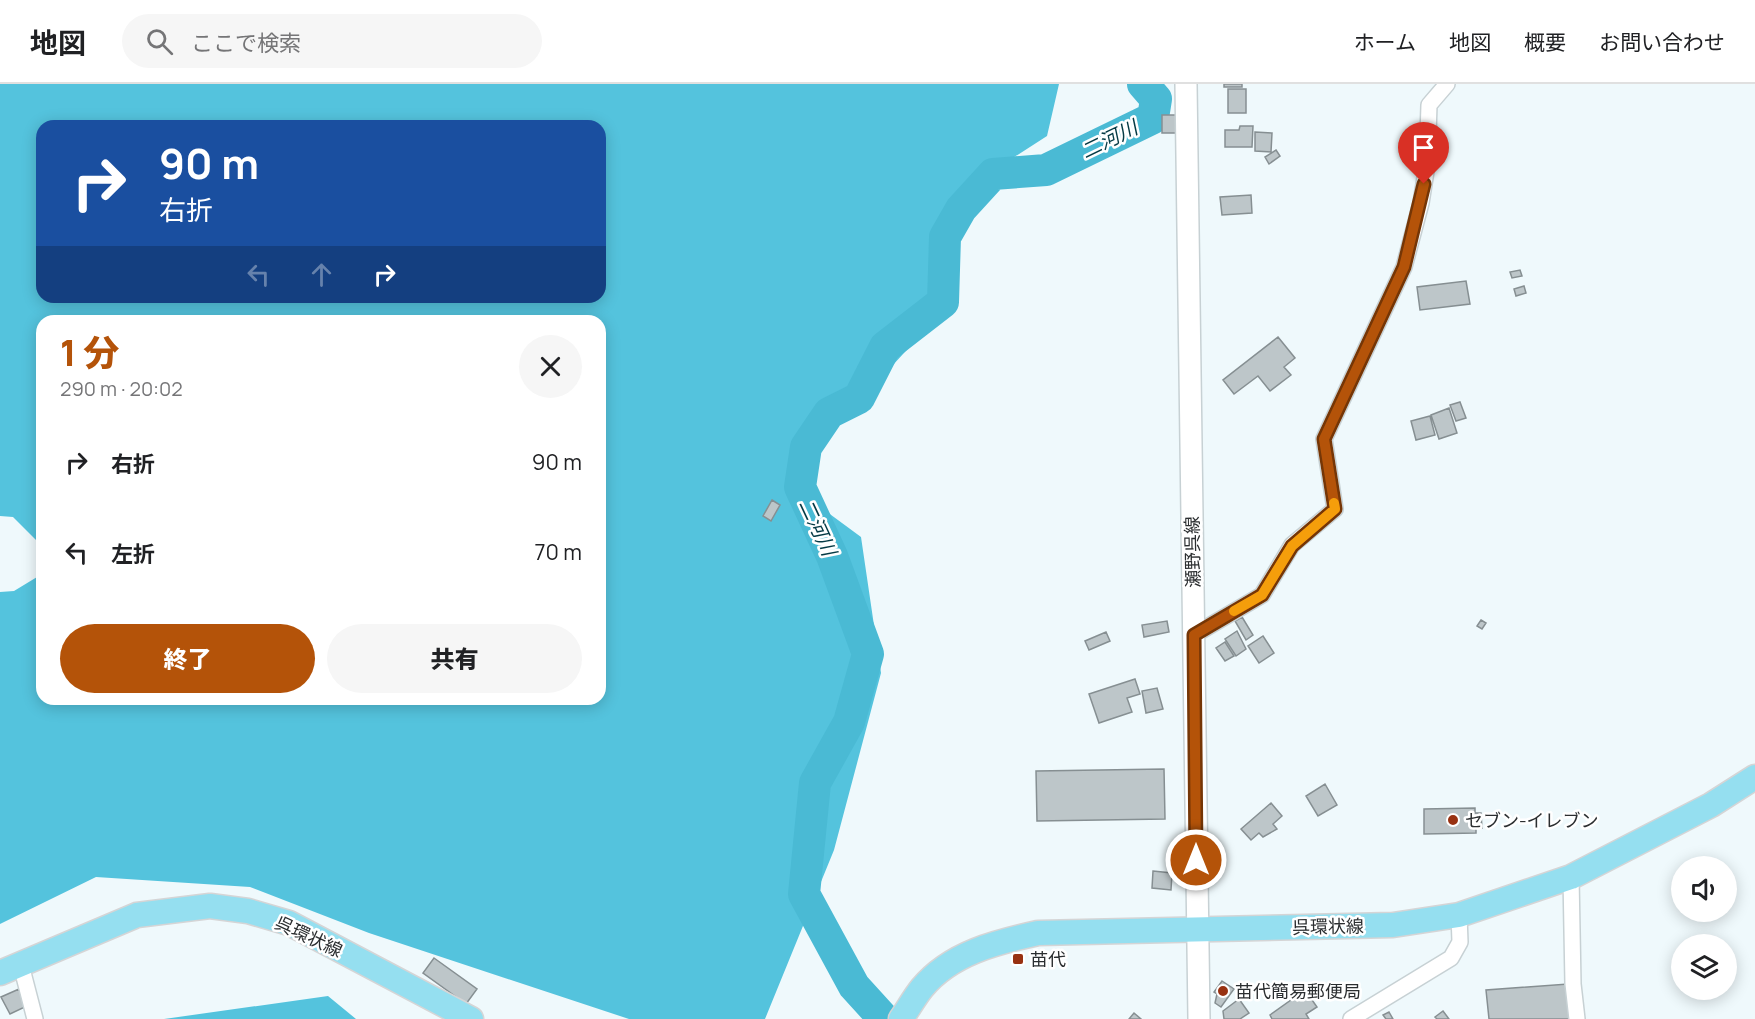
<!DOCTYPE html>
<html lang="ja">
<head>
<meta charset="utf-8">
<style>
  :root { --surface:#fff; --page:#f6f6f6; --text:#202124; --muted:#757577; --line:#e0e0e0; --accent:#b45309 }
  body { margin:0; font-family:Manrope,"Noto Sans JP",sans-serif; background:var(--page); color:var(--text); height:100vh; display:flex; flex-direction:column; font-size:22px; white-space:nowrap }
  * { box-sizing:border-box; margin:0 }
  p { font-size:20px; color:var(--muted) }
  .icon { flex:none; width:33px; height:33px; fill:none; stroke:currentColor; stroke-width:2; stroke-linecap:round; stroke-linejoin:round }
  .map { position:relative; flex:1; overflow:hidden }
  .details { position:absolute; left:36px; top:231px; width:570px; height:390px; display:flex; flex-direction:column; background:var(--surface); border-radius:18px; box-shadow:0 3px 15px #0003 }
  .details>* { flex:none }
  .top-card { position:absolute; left:36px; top:36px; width:570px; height:183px; border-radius:18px; box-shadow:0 3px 15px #0003; background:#1a4fa0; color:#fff; overflow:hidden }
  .controls { position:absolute; left:1671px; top:772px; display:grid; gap:12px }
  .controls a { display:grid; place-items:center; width:66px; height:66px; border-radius:50%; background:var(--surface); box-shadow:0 3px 15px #0003; font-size:30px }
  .pin { position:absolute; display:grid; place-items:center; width:51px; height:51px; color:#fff; margin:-62px -26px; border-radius:50% 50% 50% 0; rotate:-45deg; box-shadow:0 0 6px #0007 }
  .pin .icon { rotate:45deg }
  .me { position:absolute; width:66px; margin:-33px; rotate:0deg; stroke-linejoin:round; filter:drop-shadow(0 0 4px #0008) }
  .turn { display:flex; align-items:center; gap:21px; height:126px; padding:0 24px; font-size:27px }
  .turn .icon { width:78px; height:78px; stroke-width:2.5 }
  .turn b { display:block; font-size:42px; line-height:51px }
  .lanes { display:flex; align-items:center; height:57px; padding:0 24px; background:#0003; justify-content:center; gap:30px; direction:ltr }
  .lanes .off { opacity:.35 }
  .round { display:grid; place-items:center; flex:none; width:63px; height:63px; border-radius:32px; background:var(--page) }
  .overview { display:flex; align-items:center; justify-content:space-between; height:102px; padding:0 24px }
  h1 { font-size:36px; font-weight:800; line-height:45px; color:var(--accent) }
  .primary-button { display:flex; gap:12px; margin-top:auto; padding:12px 24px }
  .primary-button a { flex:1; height:69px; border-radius:36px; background:var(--accent); color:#fff; font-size:24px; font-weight:800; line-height:69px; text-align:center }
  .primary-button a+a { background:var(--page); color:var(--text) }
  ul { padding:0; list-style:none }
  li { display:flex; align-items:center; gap:18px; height:90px; padding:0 24px }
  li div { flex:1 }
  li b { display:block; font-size:22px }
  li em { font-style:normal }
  header { display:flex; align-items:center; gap:36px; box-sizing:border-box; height:84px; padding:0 30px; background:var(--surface); border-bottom:2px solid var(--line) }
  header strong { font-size:28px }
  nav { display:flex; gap:33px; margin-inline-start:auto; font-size:21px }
  .search { width:420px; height:54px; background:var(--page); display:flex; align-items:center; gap:15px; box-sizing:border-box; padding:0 21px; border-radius:33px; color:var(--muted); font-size:22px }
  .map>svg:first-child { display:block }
</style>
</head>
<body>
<header>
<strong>地図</strong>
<div class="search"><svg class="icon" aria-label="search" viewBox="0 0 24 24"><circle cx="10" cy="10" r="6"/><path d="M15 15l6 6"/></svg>ここで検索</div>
<nav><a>ホーム</a><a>地図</a><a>概要</a><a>お問い合わせ</a></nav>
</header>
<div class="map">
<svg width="1755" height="935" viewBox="0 0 1755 935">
  <rect width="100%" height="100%" fill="#eff9fc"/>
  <!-- forest -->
  <path fill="#54c3dd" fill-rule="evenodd" d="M0,0H1059L1047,52L966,104L949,220L858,319L820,344L804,411L861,453L881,589L834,766L765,935H629L369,849L250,803L96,793L0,840V508L14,507L42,490V615H600V237H42V462L13,433L0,432ZM42,42H600V213H42Z
    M328,912L356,935H164Z"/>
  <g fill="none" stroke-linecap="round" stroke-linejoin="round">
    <!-- river -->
    <path stroke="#4abad4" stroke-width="32" d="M884,935L854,902L804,810L815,699L849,638L868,570L832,472L800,403L806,363L829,329L859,314L885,263L943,218L945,153L961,125L993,90L1046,86L1153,34L1156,15L1143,0"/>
  </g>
  <!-- building -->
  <path fill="#bdc6c9" stroke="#868f92" stroke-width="1.5" d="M1224,0H1242V3H1224Z
    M1228,5H1246V29H1228Z
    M1162,31H1176V49H1162Z
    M1240,42H1253L1252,63H1225V46H1239Z
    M1255,48L1272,49L1271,68L1255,67Z
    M1276,66L1280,72L1269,80L1265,73Z
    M1251,111L1252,129L1222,131L1220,113Z
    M1520,186L1522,192L1512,194L1510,188Z
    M1466,197L1470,220L1420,226L1417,203Z
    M1524,202L1526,209L1516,212L1514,205Z
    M1278,253L1295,274L1284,283L1291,291L1270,307L1258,292L1234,310L1223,296Z
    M1460,318L1466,334L1456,337L1450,321Z
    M1449,324L1457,349L1439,355L1431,331Z
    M1430,332L1435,351L1416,356L1411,337Z
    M772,416L780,421L771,437L763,432Z
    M1242,533L1253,551L1246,556L1235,537Z
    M1481,536L1486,539L1482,545L1477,542Z
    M1167,537L1169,548L1144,553L1142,541Z
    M1237,547L1246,565L1236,572L1225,555Z
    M1106,548L1110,557L1089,566L1085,557Z
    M1263,552L1274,569L1259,579L1248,562Z
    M1225,558L1234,572L1225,577L1216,564Z
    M1135,595L1140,610L1127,614L1132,628L1099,639L1089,610Z
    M1157,604L1163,625L1146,629L1142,607Z
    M1164,685L1165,735L1037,737L1036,687Z
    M1325,700L1337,721L1318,732L1306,712Z
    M1271,719L1282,732L1273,740L1277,745L1263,753L1259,749L1251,756L1241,745Z
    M1475,724V729H1481L1482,744L1476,742V749L1424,750V725Z
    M1153,787L1172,789L1171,806L1152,804Z
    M434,874L477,905L466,920L423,889Z
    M1222,897L1234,905L1221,923L1215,919L1217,910L1214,908Z
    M1568,900L1570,935H1489L1486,906Z
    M19,905L27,922L10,930L1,913Z
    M1305,906L1317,923L1306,930L1309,935H1272L1270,931Z
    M1239,915L1249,929L1240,935H1224L1223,927Z
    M1443,927L1449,935H1437L1435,933Z
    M1389,928L1393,935H1386L1383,931Z
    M1134,929L1141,935H1129Z"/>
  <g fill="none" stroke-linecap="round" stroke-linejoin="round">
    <!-- street casing -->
    <g stroke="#c7d1d4" stroke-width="18">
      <path id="street" d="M1194,551L1262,511L1292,461L1335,425L1324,355L1404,183L1421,119L1427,81L1429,21L1447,0
        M1571,793L1573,900L1577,935
        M21,881L35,935
        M1351,935L1451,874L1460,858L1459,831"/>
    </g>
    <!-- secondary casing -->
    <g stroke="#c7d1d4" stroke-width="24">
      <path id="secondary" d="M1186,0L1199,935"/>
    </g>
    <!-- primary casing -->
    <g stroke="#d5d5d6" stroke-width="27">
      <path id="primary" d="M0,889L137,831L210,822L248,827L289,839L471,935
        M901,935C908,925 914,914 922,904C951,869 997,858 1038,849L1393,841L1459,831L1571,793L1711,721L1755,693"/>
    </g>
    <!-- street -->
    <use href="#street" stroke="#fff" stroke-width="15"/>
    <!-- secondary -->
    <use href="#secondary" stroke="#fff" stroke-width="21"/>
    <!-- primary -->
    <use href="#primary" stroke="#95dff0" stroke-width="24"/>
  </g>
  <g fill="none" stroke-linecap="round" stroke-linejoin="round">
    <!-- route casing -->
    <g stroke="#753606" stroke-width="15">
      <path id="route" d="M1196,776L1194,551L1262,511L1292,462L1335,425L1324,355L1404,183L1424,100"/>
    </g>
    <!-- route -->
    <use href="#route" stroke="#b45309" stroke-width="10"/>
    <!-- slow -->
    <path stroke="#f59e0b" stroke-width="10" d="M1234,527L1262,511L1292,462L1335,425L1334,419"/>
  </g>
  <!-- markers -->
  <g fill="#983111" stroke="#fff" stroke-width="2">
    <circle cx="1453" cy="736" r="6"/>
    <rect x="1012" y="869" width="12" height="12" rx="3"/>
    <circle cx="1223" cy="907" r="6"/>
  </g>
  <g text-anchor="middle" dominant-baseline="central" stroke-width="5" stroke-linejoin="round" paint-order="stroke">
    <!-- street labels -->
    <g font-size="18" fill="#2b2e30" stroke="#fff">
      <text transform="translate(1192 468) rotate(-91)">瀬野呉線</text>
      <text transform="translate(1328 842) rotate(-1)">呉環状線</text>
      <text transform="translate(309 852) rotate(25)">呉環状線</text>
    </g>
    <!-- poi labels -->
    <g font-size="18" fill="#2b2e30" stroke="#fff" text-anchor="start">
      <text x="1465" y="736">セブン-イレブン</text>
      <text x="1030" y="875">苗代</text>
      <text x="1235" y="907">苗代簡易郵便局</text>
    </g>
    <!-- water labels -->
    <g font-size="20" font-style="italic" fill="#043a45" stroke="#fff">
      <text transform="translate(1109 55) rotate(-26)">二河川</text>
      <text transform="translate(818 443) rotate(65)">二河川</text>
    </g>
  </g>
</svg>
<div class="controls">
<a><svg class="icon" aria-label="sound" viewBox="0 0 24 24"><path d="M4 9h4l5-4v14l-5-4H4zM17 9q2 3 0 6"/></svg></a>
<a><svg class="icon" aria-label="layers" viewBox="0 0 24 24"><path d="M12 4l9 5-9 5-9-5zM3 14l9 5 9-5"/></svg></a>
</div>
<div class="pin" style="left:1424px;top:100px;background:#d93025"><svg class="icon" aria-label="arrive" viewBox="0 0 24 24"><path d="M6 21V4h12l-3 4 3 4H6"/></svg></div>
<svg class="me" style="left:1196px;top:776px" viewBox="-20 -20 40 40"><circle r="17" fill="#b45309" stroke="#fff" stroke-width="3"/><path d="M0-11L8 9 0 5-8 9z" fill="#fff"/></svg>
<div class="top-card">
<div class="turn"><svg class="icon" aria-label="right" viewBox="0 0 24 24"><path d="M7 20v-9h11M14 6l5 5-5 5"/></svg><div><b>90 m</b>右折</div></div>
<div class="lanes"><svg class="icon off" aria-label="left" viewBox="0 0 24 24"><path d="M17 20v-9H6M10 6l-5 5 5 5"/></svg><svg class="icon off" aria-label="ahead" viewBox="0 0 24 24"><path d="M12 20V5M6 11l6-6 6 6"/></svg><svg class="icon" aria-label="right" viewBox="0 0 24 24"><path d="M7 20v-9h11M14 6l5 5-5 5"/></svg></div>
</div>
<section class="details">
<div class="overview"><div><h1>1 分</h1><p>290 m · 20:02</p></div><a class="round"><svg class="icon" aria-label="close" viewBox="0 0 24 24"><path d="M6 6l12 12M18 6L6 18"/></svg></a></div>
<ul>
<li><svg class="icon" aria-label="right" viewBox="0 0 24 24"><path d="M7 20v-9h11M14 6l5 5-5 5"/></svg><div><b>右折</b></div><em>90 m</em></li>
<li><svg class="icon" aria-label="left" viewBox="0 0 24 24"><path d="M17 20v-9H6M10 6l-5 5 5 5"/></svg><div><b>左折</b></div><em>70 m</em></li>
</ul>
<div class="primary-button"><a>終了</a><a>共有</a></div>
</section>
</div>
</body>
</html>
